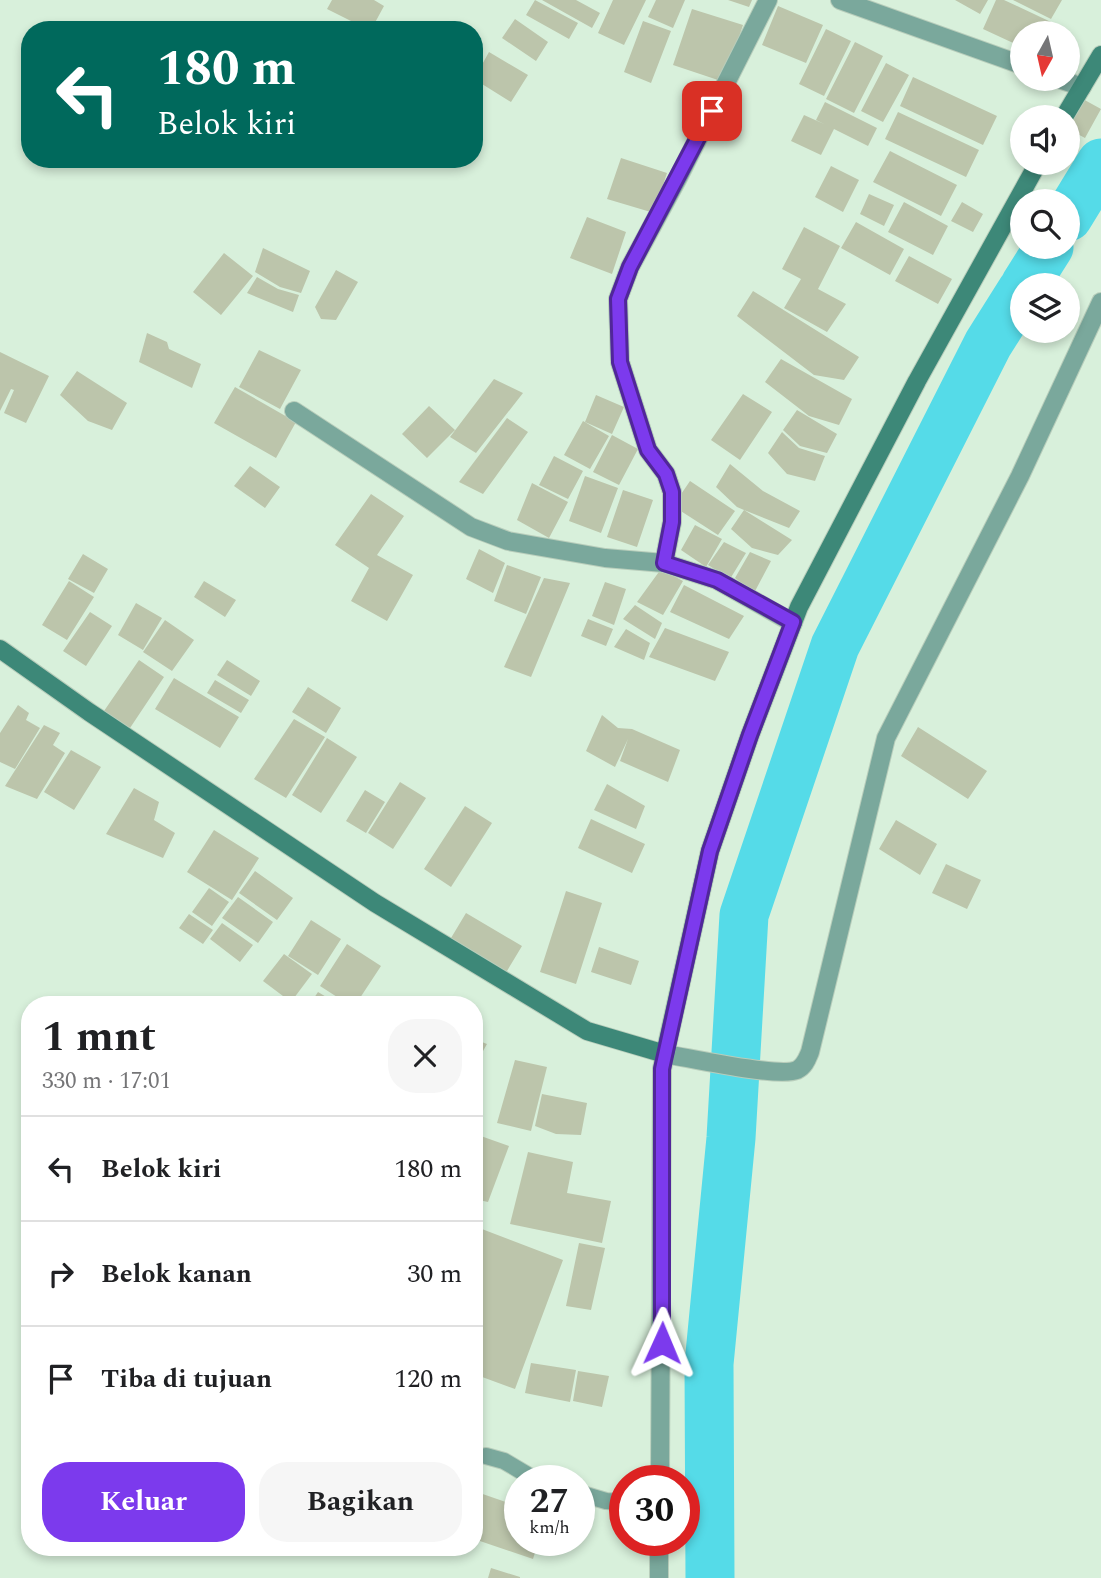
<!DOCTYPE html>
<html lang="id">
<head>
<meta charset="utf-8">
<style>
  :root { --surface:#fff; --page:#f6f6f6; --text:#202124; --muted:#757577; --line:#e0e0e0; --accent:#7c3aed }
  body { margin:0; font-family:Spectral,serif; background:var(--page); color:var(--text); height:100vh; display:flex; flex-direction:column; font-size:26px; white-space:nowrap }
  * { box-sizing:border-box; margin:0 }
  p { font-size:23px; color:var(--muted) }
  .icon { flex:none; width:38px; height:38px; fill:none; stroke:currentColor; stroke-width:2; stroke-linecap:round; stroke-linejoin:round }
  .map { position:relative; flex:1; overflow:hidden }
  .details { position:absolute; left:21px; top:996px; width:462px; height:560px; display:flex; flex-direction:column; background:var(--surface); border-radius:28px; box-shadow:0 4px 10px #0003 }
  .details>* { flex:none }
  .top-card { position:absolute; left:21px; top:21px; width:462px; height:147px; border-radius:28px; box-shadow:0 4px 10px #0003; background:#00695c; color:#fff; overflow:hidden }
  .needle { width:46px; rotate:188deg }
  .tools { position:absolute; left:1010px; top:21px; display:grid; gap:14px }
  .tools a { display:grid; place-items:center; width:70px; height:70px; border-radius:50%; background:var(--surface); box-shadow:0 4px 10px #0003; font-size:35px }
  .speed { position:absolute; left:504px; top:1465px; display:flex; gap:14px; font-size:35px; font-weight:700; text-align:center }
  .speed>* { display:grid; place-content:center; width:91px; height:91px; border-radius:50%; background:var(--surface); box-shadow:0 4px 10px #0003; line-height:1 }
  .speed small { font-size:18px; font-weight:400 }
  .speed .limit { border:10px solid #d22; background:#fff; color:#111 }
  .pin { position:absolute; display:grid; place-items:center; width:60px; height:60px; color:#fff; margin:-30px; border-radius:14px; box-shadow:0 4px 10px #0006 }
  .me { position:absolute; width:77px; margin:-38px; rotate:1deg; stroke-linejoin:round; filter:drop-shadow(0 0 5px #0008) }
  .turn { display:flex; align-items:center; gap:24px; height:147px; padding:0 21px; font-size:32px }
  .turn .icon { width:91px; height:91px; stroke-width:2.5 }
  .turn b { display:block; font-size:49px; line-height:60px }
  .round { display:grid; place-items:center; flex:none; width:74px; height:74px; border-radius:28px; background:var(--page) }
  .summary { display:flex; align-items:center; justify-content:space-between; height:119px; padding:0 21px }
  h1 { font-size:42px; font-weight:700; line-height:52px }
  .primary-button { display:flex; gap:14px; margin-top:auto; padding:14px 21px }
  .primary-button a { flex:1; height:80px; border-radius:28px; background:var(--accent); color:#fff; font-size:28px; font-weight:700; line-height:80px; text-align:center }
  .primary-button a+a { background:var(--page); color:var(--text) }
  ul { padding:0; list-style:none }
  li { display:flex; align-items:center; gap:21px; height:105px; padding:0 21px; border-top:2px solid var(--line) }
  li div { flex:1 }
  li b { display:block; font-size:26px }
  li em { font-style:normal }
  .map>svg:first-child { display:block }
</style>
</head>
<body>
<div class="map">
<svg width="1101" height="1578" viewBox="0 0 1101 1578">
  <rect width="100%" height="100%" fill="#d8f0db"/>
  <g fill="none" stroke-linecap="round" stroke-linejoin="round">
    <!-- river -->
    <path stroke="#55dbe8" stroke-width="49" d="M1068,217L1101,163
      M1025,285L1049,247
      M710,1578L709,1364L731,1138L744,915L835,646L988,344L1022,290"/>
  </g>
  <!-- building -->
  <path fill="#bcc5ab" d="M332,0H374L384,6L371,30H353L355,23L327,9Z
    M535,0L578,23L569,39L526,15Z
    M542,0H576L600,13L592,28Z
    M613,0H646L624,45L598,33Z
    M656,0H685L673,28L648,17Z
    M728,0H752L749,7Z
    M955,0H988L980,14Z
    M996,0H1004L1051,22L1046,33H1022V47L983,29Z
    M1013,0H1062L1051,19Z
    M778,6L823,25L806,63L762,45Z
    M692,9L743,25L724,82L673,65Z
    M515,19L548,42L536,61L502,38Z
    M643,21L671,31L651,83L624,72Z
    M826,29L851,41L824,96L799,84Z
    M855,42L883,56L854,113L826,99Z
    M489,52L528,75L511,102L474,79Z
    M886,63L909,75L883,122L861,111Z
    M913,77L997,116L983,145L900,106Z
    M1081,98L1101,109L1085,138L1068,129V122Z
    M825,102L877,128L868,146L834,129L821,155L791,141L804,115L824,124L816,120Z
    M898,112L979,150L966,177L885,139Z
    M890,151L957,185L941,216L873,182Z
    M621,158L667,173L654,213L607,199Z
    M831,166L859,180L843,212L815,197Z
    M869,194L894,205L884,226L860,214Z
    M904,202L948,226L933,255L888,232Z
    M962,202L983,214L973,232L951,221Z
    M587,217L626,232L612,274L570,258Z
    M856,222L904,249L890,275L841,248Z
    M804,227L840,246L818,289L846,304L827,332L784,308L801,279L782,269Z
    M263,248L310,271L301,293L280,287L255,272Z
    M224,253L253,276L221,315L193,292Z
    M909,256L952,279L938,304L895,281Z
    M336,270L358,282L336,320L321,319L315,307Z
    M257,277L278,289L299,295L293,312L247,293Z
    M753,291L859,357L844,380L814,375L737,316Z
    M147,333L167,342L169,349L201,364L192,388L139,362Z
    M259,350L301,370L280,409L239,387Z
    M0,352L49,376L26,423L4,413L14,390L11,389L0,411Z
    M781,359L852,399L839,425L809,416L765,382Z
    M77,371L127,403L112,430L88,421L60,395Z
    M494,379L523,393L476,453L450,437Z
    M235,387L296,422L276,458L214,423Z
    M743,394L772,412L740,460L711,440Z
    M596,395L624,407L612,434L585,422Z
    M429,406L455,430L427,458L402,434Z
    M797,410L837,434L827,453L800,446L783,430Z
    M507,418L528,432L483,494L459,482Z
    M583,421L609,436L590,469L564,455Z
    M782,432L799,448L825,456L815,481L787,474L768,453Z
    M612,435L638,449L619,485L593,472Z
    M554,456L583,471L568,499L539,485Z
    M730,464L763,491L800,511L789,528L744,510L792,540L778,555L752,548L731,529L744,510L737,507L716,487Z
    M250,466L280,487L265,508L234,486Z
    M585,476L618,488L601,533L569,521Z
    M690,481L735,511L718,535L673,506Z
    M532,483L568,502L549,538L517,520Z
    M623,490L653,500L637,547L607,537Z
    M371,494L404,516L377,555L413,575L387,621L351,601L369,568L335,545Z
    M695,525L722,539L706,567L681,550Z
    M724,542L746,553L730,579L708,565Z
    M479,549L505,563L493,593L466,579Z
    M750,552L771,561L754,593L735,578Z
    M83,554L108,569L94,593L68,579Z
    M507,565L541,577L526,614L494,601Z
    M661,569L683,581L663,615L637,602Z
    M544,578L570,583L531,677L504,667Z
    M69,581L94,597L67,640L42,625Z
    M204,581L236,600L225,617L194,597Z
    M605,582L626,589L614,625L592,616Z
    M684,585L744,616L729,639L670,612Z
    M136,603L162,618L143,650L118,635Z
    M635,605L662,623L655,639L623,619Z
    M90,612L112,626L86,666L63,651Z
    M588,619L613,629L606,646L581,636Z
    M165,620L194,640L172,671L143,652Z
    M665,628L729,652L715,681L649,657Z
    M626,629L650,643L644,660L614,647Z
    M139,660L164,677L130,728L104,711Z
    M227,660L260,681L251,696L217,675Z
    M174,678L239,717L220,748L155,709Z
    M215,680L249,700L241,713L207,693Z
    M308,687L341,708L326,733L292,712Z
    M18,705L29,713L26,720L40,728L15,769L0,762V733Z
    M602,715L618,728L632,729L680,750L668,782L620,761L628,739L615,767L586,751Z
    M294,719L325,737L286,798L254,779Z
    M44,725L60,733L53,745L65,753L37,799L5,786Z
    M918,727L987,771L968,799L901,756Z
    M327,738L357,757L321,813L292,795Z
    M71,750L101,767L74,810L44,792Z
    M400,782L426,798L393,849L368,833Z
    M607,784L645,806L636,829L594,810Z
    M134,788L159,802L154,820L175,833L163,858L106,834Z
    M365,790L385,802L366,833L346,821Z
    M465,806L492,823L451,887L424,869Z
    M591,819L645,844L632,873L578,848Z
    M896,820L937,844L920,875L879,849Z
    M214,830L259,858L232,900L187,872Z
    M946,864L981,880L967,909L932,893Z
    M255,871L293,898L277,920L239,893Z
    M209,888L229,902L212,926L192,912Z
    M566,891L602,903L576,984L540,972Z
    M238,897L273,922L258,943L222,918Z
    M466,913L522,946L504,976L448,943Z
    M189,914L213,930L203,944L179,928Z
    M311,920L341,939L318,975L288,956Z
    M222,923L253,945L240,962L210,939Z
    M347,944L381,966L356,1004H348L320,986Z
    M599,947L639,961L631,985L591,972Z
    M284,954L312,974L291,1002L263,981Z
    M318,992L338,1004H310Z
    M474,1039L487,1044L474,1067Z
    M515,1060L547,1067L531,1131L497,1123Z
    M542,1094L587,1103L581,1135L556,1134L535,1126Z
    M478,1135L509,1146L488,1202L474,1199V1144Z
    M528,1152L573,1162L567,1193L611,1201L602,1243L510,1224Z
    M474,1226L563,1260L515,1389L474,1374Z
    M579,1243L605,1248L591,1310L566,1306Z
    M531,1363L576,1370L570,1402L525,1393Z
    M578,1371L609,1376L602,1407L573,1401Z
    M474,1491L520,1507V1540H539L533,1559L474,1539Z
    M491,1568L520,1577V1578H488Z"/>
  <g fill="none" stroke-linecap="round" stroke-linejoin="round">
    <!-- lane casing -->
    <g stroke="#b8cdbb" stroke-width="18">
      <path id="lane" d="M486,1456L504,1461L536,1480
        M579,1493L606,1501L625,1502"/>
    </g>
    <!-- street casing -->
    <g stroke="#b8cdbb" stroke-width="20">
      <path id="street" d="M840,0L1022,65
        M1059,79L1082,87
        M294,411L471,527L508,541L605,558L664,563L717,580L793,623
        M664,563L672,522V492L666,474L648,450L620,362L618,299L630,267L678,178L768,0
        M660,1480L662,1069L665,1054C690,1058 778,1078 797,1070C805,1066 807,1059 810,1052L886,738L1020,476L1101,302
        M659,1578V1540"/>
    </g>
    <!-- secondary casing -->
    <g stroke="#b8cdbb" stroke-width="20">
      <path id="secondary" d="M1064,117L1101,55
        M0,649L89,712L375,903L587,1031L665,1054L710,851L750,735L799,607L917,381L1038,163"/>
    </g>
    <!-- lane -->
    <use href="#lane" stroke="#7aa89c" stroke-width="16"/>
    <!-- street -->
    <use href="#street" stroke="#7aa89c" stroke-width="18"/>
    <!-- secondary -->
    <use href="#secondary" stroke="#3d8878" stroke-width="18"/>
  </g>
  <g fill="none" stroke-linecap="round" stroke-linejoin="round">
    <!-- route casing -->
    <g stroke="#51269a" stroke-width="18">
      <path id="route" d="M662,1343V1069L710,851L750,735L793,622L717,580L664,563L672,522V492L666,474L648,450L620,362L618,299L630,267L712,111"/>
    </g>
    <!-- route -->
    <use href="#route" stroke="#7c3aed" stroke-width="12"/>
  </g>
</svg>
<div class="tools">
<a><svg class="needle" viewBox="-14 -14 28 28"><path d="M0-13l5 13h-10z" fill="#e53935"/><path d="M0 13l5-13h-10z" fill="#757577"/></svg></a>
<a><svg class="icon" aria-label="sound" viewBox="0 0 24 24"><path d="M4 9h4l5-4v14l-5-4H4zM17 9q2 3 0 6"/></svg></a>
<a><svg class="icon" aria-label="search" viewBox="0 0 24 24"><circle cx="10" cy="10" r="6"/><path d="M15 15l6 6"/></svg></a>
<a><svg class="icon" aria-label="layers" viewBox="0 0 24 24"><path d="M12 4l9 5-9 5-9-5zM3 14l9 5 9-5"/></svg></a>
</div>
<div class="speed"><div>27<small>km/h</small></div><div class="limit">30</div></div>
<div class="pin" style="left:712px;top:111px;background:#d93025"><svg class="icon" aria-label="arrive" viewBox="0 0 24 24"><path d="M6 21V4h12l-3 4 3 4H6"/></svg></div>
<svg class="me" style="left:662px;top:1343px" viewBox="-20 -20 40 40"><path d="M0-17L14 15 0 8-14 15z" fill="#7c3aed" stroke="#fff" stroke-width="4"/></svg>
<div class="top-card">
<div class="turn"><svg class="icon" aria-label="left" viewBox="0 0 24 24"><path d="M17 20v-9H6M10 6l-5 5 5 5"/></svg><div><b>180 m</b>Belok kiri</div></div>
</div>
<section class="details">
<div class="summary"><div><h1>1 mnt</h1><p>330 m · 17:01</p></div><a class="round"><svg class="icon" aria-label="close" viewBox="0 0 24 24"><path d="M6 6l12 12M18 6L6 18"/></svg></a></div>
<ul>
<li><svg class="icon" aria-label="left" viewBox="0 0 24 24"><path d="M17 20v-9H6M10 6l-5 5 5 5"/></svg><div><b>Belok kiri</b></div><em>180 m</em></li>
<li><svg class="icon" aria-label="right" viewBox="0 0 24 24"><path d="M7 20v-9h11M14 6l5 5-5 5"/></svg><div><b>Belok kanan</b></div><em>30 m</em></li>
<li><svg class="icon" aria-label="arrive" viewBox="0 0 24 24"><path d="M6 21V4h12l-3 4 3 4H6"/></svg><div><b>Tiba di tujuan</b></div><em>120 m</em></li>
</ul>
<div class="primary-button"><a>Keluar</a><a>Bagikan</a></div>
</section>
</div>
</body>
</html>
